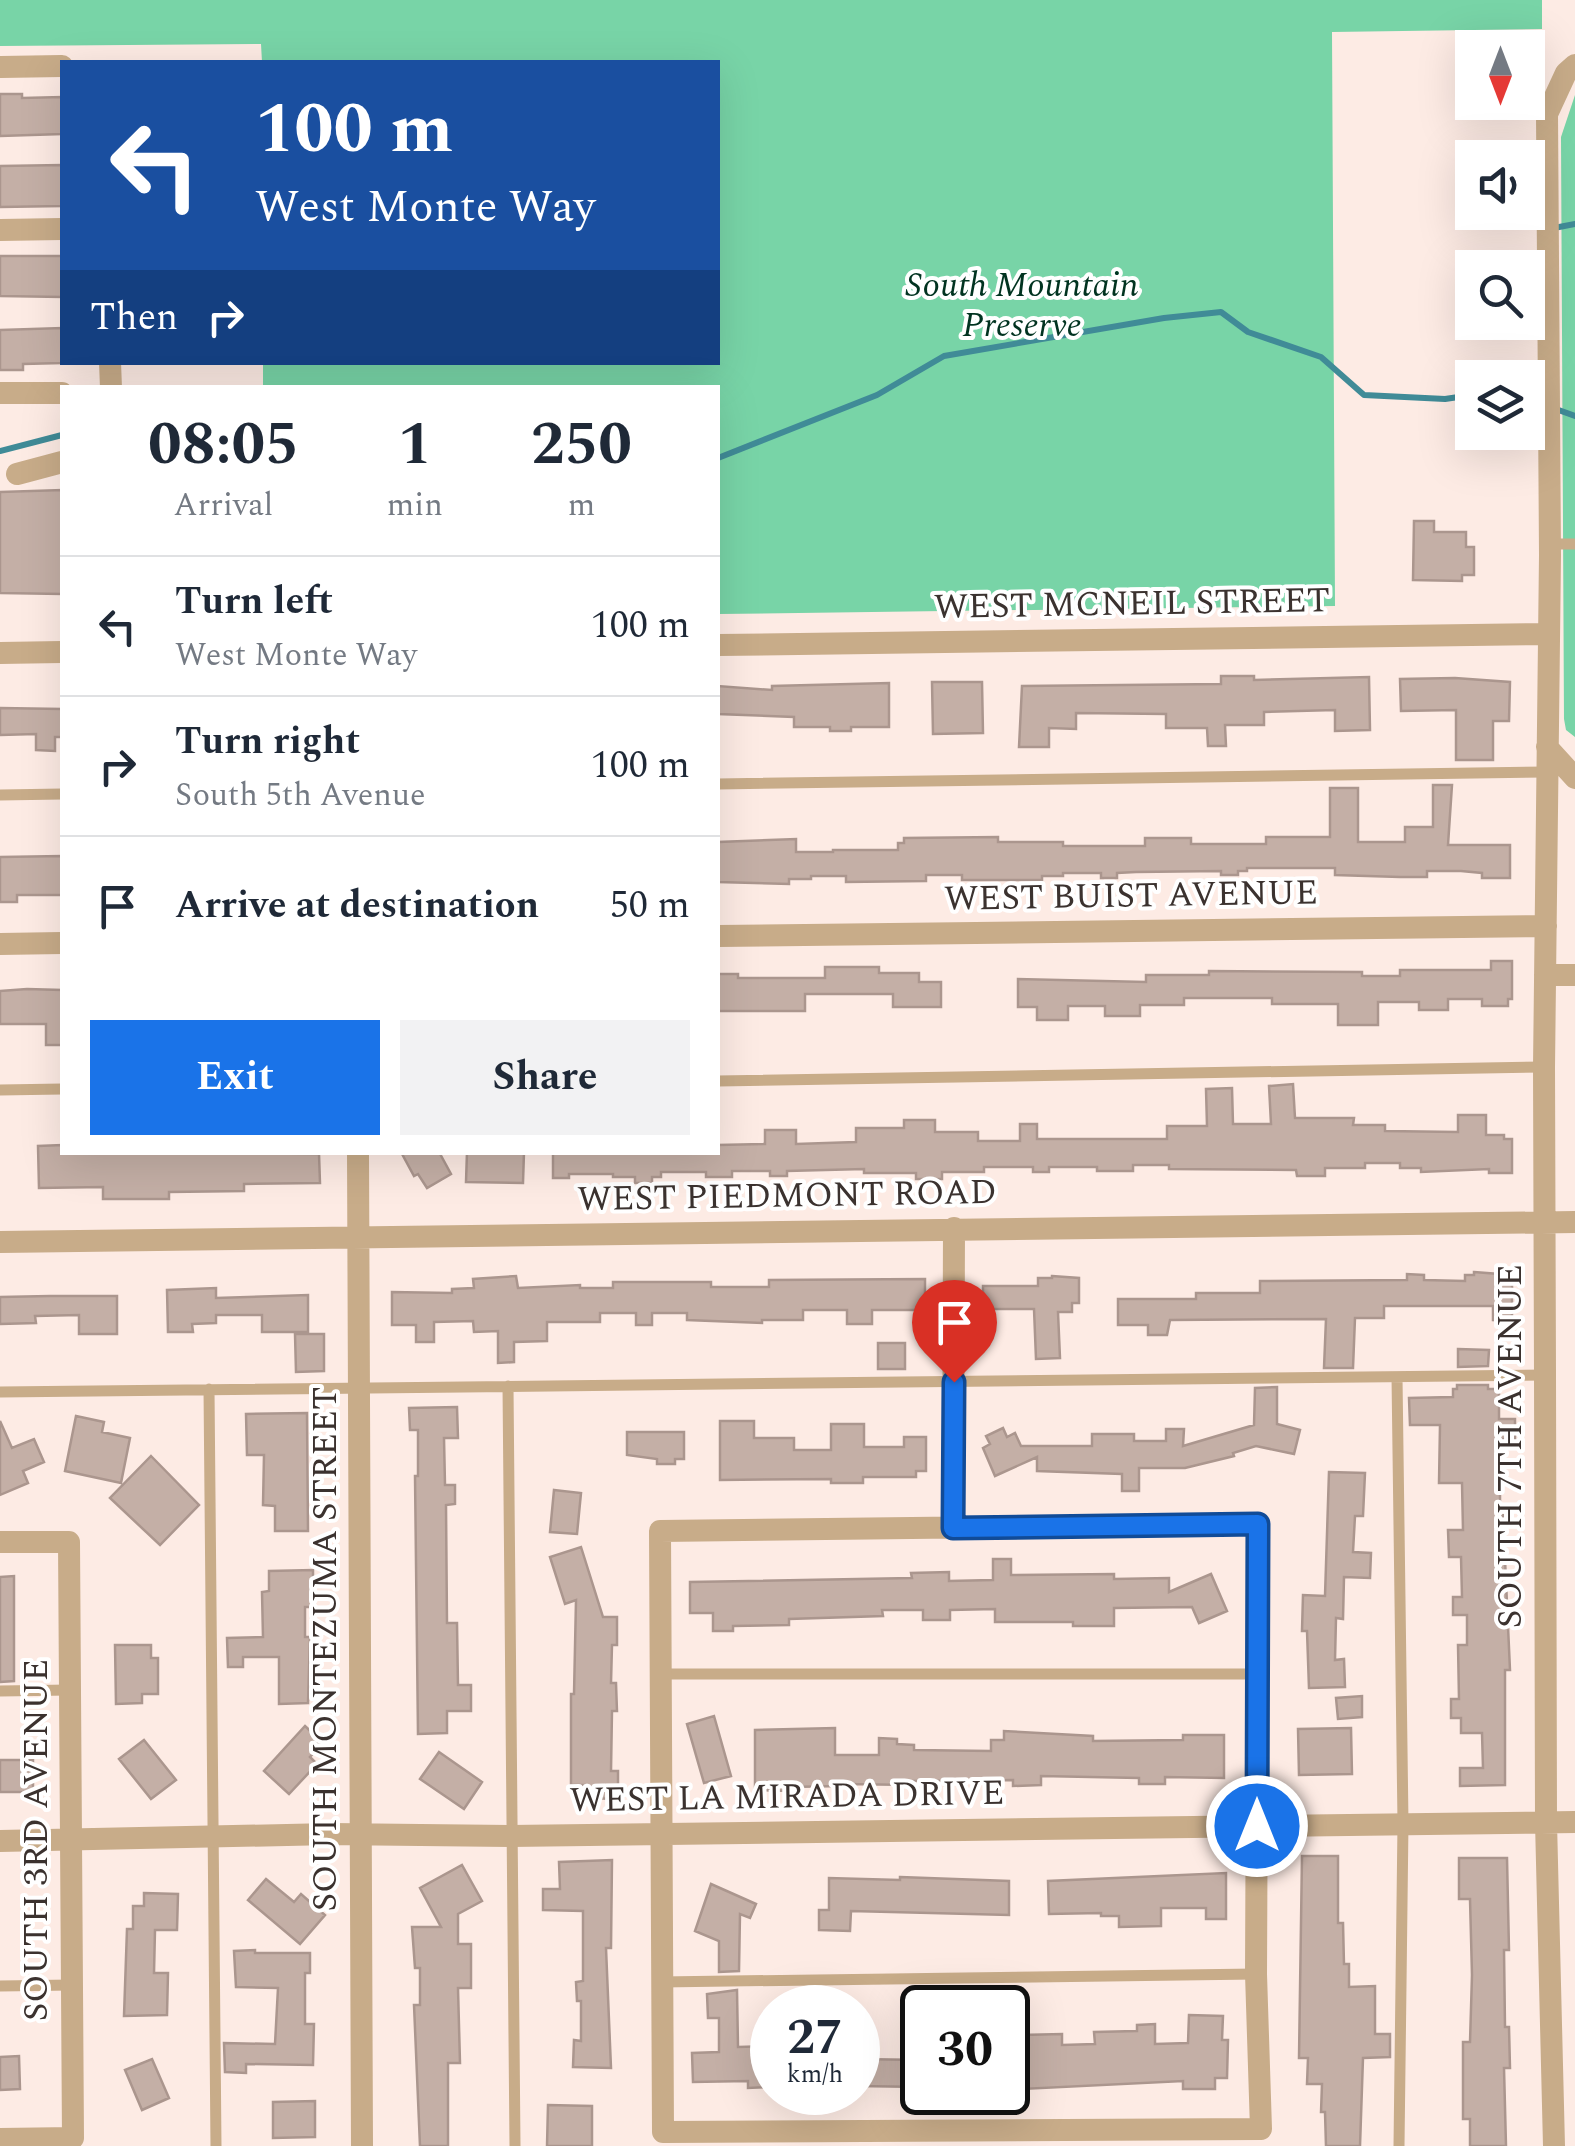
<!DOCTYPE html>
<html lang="en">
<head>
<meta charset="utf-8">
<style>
  :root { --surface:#fff; --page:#f2f2f3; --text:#1f2937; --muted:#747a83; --line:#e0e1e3; --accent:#1a73e8 }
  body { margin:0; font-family:Spectral,serif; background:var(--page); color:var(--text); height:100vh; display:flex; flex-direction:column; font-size:38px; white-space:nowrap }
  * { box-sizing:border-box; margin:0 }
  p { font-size:32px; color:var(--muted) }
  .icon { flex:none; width:55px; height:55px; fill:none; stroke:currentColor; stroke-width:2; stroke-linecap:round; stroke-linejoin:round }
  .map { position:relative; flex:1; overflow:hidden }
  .side { position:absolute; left:60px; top:385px; width:660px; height:770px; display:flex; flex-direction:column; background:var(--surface); border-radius:0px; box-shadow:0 10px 40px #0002 }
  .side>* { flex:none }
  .hud { position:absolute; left:60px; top:60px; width:660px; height:305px; border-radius:0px; box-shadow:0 10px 40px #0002; background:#1a4fa0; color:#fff; overflow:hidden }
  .needle { width:65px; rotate:180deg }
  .buttons { position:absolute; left:1455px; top:30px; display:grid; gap:20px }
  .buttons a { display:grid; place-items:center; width:90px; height:90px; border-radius:0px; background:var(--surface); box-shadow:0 10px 40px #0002; font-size:50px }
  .speed { position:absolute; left:750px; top:1985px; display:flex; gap:20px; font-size:50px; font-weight:700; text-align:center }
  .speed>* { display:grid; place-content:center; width:130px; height:130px; border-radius:50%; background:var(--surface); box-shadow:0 10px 40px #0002; line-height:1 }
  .speed small { font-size:25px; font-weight:400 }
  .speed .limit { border:5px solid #111; border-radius:15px; background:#fff; color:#111 }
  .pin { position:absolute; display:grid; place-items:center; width:85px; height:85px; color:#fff; margin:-102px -42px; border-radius:50% 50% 50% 0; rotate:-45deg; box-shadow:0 0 10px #0007 }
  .pin .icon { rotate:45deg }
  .me { position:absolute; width:110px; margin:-55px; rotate:0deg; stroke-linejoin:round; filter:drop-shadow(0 0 8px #0008) }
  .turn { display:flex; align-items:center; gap:35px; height:210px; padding:0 30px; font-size:45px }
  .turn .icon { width:130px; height:130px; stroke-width:2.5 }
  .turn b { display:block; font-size:70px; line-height:85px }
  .then { display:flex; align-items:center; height:95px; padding:0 30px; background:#0003; gap:20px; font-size:38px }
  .eta { display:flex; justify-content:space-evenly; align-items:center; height:170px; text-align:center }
  .eta b { font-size:60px; font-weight:700; line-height:70px }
  .cta { display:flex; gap:20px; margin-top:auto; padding:20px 30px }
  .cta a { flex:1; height:115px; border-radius:0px; background:var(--accent); color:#fff; font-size:40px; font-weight:700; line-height:115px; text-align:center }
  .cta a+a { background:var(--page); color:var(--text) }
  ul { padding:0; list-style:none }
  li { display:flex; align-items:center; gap:30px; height:140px; padding:0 30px; border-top:2px solid var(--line) }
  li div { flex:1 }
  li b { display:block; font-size:38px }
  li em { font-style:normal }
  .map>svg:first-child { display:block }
</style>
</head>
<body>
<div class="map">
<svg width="1575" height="2146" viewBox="0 0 1575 2146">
  <rect width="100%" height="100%" fill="#fdebe4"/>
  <!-- green -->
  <path fill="#78d4a7" d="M0,0H1542V29L1332,32L1335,606L718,614V388L263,387V363L718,362V62H262L261,44L0,46Z
    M1575,95V737L1566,730L1564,719L1561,137Z"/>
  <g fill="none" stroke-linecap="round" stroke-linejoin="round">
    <!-- stream -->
    <path stroke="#408b97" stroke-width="6" d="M1554,228L1575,224
      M1528,399L1575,416
      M0,451L62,435
      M718,458L877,395L944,356L1164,318L1221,312L1248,332L1321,357L1364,395L1445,399L1472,395"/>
  </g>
  <!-- building -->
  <path fill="#c4afa6" stroke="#ab968e" stroke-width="2.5" d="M0,94H22V98L62,97V134L0,136Z
    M62,165V206L0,207V166Z
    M0,256H62V297L0,296Z
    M62,328V363L23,364V370H0V330Z
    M62,490V594L0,593V492Z
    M1414,521H1434V532H1466V547H1474V575H1462V581L1413,580Z
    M1221,676H1254V680L1369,677L1370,730L1335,731V710L1264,712V725H1225L1226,746H1208L1207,728H1166V714L1076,713V729L1049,728V747H1019L1022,686L1221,684Z
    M1455,678L1510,682L1509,721H1493V760H1456V710L1401,711L1400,679Z
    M932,682H982L983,733L933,734Z
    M889,683V727H851V731H830V727H794V717L718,714V686L772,690V686Z
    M0,708L62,709V737H55V751L36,750V734L0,735Z
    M1433,785H1452L1448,845H1510V878H1482V873L1461,871H1427V877H1400L1335,875V868H1247V871H1238V875H1221V871L1136,872L1117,873V878H1101V873H1063V876H1042V880H962V875H926V881L846,882V876H811V879H789V884L718,882V842L796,839V852H833V850H898V843H904V838L998,837V842H1063V846H1145V838H1191V844H1266V837H1330V788H1358V842H1405V827H1433Z
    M62,856V895H17V902H0V857Z
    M1491,961H1512V999H1508V1006H1482V999H1448V1010H1419V1002H1378V1025H1338V1004H1272V998H1184V1005H1140V1016H1105V1006H1068V1020H1037V1007H1018V979L1146,982V975H1209V971L1362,972V976H1400V970H1491Z
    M825,967H879V973H919V982H941V1007H893V994H805V1011H718V974H738V978H825Z
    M27,989L62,990V1045H46V1024H0V991Z
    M1293,1084L1295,1118H1354L1353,1125H1385V1131L1458,1132V1115H1486V1135H1504V1139H1512V1173H1489V1169L1421,1172V1168H1400V1163H1365V1168H1325V1176H1297L1296,1170L1169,1169V1165H1133V1171H1097V1167H1049V1172H1033V1167H984V1172H942V1179H916V1173H864V1169L787,1171V1176H770V1171H732V1177H706V1172H661V1177H652V1183H635V1177H613V1174H569V1178H553V1152H718V1145L765,1144V1130H796V1144L856,1142V1128H904V1120H935V1132H978V1141H1020V1124H1037V1139H1167V1126H1207L1206,1089L1232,1088L1233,1124H1271L1269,1086Z
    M62,1145V1152L319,1154L320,1183L244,1184V1191L169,1192V1199H103V1187L39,1188L38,1146Z
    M401,1152H439L451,1174L427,1188L418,1174L414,1176Z
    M467,1152H524L523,1183L466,1182Z
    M1474,1272L1512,1275V1321L1493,1320V1306H1384V1318H1355L1353,1368H1324L1326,1319L1170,1320L1167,1335H1148V1325H1118V1299H1196V1293H1260V1281L1407,1280V1274L1424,1275V1280L1465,1281V1275H1474Z
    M516,1276L518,1288L580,1285V1288H613V1282H711V1287H769V1280L925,1279V1310H872V1324H847V1310H803V1320H762V1323L687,1320V1313H652V1325H636V1313H600V1322H547V1341L514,1342V1362L498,1363V1331L474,1332L473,1321L434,1322V1342H416V1325H392V1292L452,1293V1289L474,1288L473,1279Z
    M1052,1276L1079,1278V1303H1072V1312H1058L1060,1358L1036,1359L1034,1309H983V1286H1038V1278H1052Z
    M216,1288V1298L308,1295V1332H262V1315H216V1323L192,1324L193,1332H168L167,1290Z
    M50,1296H117V1334H79V1315L35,1316L36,1323L0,1324V1297Z
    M295,1334H324V1371L296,1372Z
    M878,1343H905V1369H878Z
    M1458,1349L1489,1350L1488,1366L1458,1367Z
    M1457,1385H1488V1389H1499V1419H1515V1439H1500V1515H1503L1510,1670H1505V1785L1460,1786V1768H1483L1482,1733H1461V1718H1451V1699H1459L1458,1645H1467V1615H1453V1597H1462L1461,1557H1449L1448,1530H1463L1462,1483H1439L1440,1425H1410L1409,1398L1453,1397V1389H1457Z
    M1277,1387V1424L1300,1430L1294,1454L1256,1446L1233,1453L1234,1456L1185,1468H1139V1491H1122V1474L1037,1471V1457L995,1476L983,1448L990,1444L986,1436L1003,1428L1007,1437L1015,1433L1021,1446H1092V1434H1134V1441H1166V1429H1184L1183,1446L1254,1425L1255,1388Z
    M457,1407L458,1438H444L445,1485H455V1504L446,1505L447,1623H457L458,1685H471V1711H447V1733L418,1734L415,1476H418V1430H410L409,1408Z
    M307,1413L308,1531H275V1506L263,1505L264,1455H247L246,1414Z
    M76,1416L104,1422L102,1432L130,1438L121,1483L65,1471Z
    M0,1421L12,1448L34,1439L44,1462L23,1471L28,1483L0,1495Z
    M720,1421H754V1438H794V1450H831V1424H864V1447H904V1437H926V1471H916V1477H863V1483H831V1479L720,1480Z
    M627,1432H684V1459H675V1464H657V1459L627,1455Z
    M151,1456L199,1505L160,1545L110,1498Z
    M1329,1472L1365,1473L1363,1516H1355L1353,1552L1371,1553L1370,1578L1344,1577L1343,1619L1336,1618L1335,1660L1344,1659L1345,1687L1309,1688L1307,1631H1302L1303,1595L1325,1596Z
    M554,1490L581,1493L577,1534L550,1532Z
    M581,1547L603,1617H617V1645H612L611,1683H616L617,1711H612L611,1771H618V1799L584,1798V1785H571V1694H574L576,1600L565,1604L550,1557Z
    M993,1559H1011V1575L1114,1574V1579L1169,1578V1592L1211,1574L1227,1611L1199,1623L1192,1607L1114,1608V1626H1073V1622H995V1609L950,1610V1620H923V1610H882L883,1616L789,1619V1625L733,1626V1631H713V1613H690V1582L912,1578L911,1573L949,1572V1581L993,1580Z
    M313,1570V1607H305V1637H310L308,1703L279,1704V1657H243V1667H228L227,1638L263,1637L262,1592L269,1591V1571Z
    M14,1576V1681L0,1682V1577Z
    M115,1645H151V1658H158V1694H142V1703L116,1704Z
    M1362,1696V1717L1338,1719L1336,1698Z
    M714,1716L731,1776L704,1783L687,1724Z
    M305,1726L323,1743L310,1757L317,1764L289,1794L264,1771Z
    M835,1728V1755H879V1738L897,1739V1744L914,1745V1750L991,1751V1740H1004V1731L1093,1736V1741L1183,1740V1735H1224V1778L1165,1777V1784H1139V1778L1041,1776V1785L1013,1786V1780L913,1781V1785L842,1784V1786L789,1787V1791L755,1790V1730Z
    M1351,1728L1352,1774L1299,1775L1298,1729Z
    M144,1740L176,1780L151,1799L119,1759Z
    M439,1752L482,1782L464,1809L420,1779Z
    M0,1760H33V1792H0Z
    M1302,1856H1338V1923H1343L1344,1964H1349V1987L1375,1986V2034H1390V2057L1363,2058L1360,2146H1326L1325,2112H1321L1322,2084H1307L1308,2058H1299Z
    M1459,1858H1507L1509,1950H1504L1505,2027H1509L1510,2068H1504L1506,2146H1470V2119H1463V2042H1470L1472,1975L1470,1899H1459Z
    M612,1860L611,1948H606L611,2068L573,2067L574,2040L581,2041V2001H577L576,1982L583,1981V1911L543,1910V1889H560L559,1862Z
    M462,1865L482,1901L458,1914V1944H471V1988H458L460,2063H448V2146H420L414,2005H420V1968H415L412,1927H441L420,1888Z
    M1226,1873V1919H1206V1908H1161V1926L1119,1927V1916H1101V1913L1049,1914L1048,1881Z
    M900,1877L1009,1881V1915L851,1911L850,1931L819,1930V1910H829V1878L900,1880Z
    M266,1879L294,1902L301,1894L325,1915L300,1944L248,1900Z
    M711,1884L756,1904L750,1918L740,1914L739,1971L719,1972V1941L695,1931Z
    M144,1893L178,1894L177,1930H155L154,1973H168L167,2015L124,2016L127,1929H133V1906H144Z
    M255,1950V1953H310V1973H305V2024H314L313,2065L246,2064V2073L225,2072L224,2043L275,2044L278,1988L236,1987L234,1951Z
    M737,1990L738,2047L772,2046V2087L748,2088V2081L693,2082L692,2053L719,2052V2018H708L707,1994Z
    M1189,2015L1223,2016L1222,2040H1228L1227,2078H1215V2089H1183V2081L1022,2089L1021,2035L1062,2034V2045L1095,2044L1094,2032L1137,2031V2025L1155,2024V2044L1188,2043Z
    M19,2056L20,2089L0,2090V2057Z
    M152,2059L169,2098L142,2110L125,2070Z
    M858,2059L922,2060V2087L858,2086Z
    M315,2101V2137L273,2138V2102Z
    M548,2105L592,2106V2146H547Z"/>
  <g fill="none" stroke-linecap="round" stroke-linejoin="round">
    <!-- lane -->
    <path stroke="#c8ac89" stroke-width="11" d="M1550,544H1575
      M718,784L1546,772
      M0,795L62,794
      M718,1081L1544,1067
      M0,1090L62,1089
      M1397,1377L1403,1823L1399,2146
      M508,1386L515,2146
      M209,1389L216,2146
      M0,1392L1545,1375
      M661,1674H1257
      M0,1691L70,1690
      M661,1982L1256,1974
      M0,1986L72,1985"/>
    <!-- street -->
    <path stroke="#c8ac89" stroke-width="22" d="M1,67L62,66
      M0,230L62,229
      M110,362L111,388
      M0,393H62
      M17,474L62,462
      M718,645L1547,634
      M0,653L62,652
      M1547,747L1575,778
      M718,936L1546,926
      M0,944L62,943
      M1545,975H1575
      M358,1152L362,2146
      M0,1242L1575,1222
      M1258,1524L1256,1974L1261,2129L663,2132L660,1531Z
      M953,1528L954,1228
      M0,1542H69L73,2138L0,2139
      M0,1841L331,1834L510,1836L1575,1822
      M1554,2146L1546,1822L1545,1375L1544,1067L1550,555L1547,114L1566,73L1575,65"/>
  </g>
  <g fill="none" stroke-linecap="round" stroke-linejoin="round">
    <!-- route casing -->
    <g stroke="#114b97" stroke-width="25">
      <path id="route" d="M954,1382L953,1528L1258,1524L1257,1826"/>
    </g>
    <!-- route -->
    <use href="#route" stroke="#1a73e8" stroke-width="18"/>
  </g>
  <g text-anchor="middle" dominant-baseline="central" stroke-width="8" stroke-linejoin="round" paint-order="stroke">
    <!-- park labels -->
    <g font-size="35" font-style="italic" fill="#013320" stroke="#fff">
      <text x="1022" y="285">South Mountain<tspan x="1022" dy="40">Preserve</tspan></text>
    </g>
    <!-- street labels -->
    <g font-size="35" fill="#3b322f" stroke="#fff">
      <text transform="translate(1132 604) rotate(-1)">WEST MCNEIL STREET</text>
      <text transform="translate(1131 896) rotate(-1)">WEST BUIST AVENUE</text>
      <text transform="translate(787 1196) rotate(-1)">WEST PIEDMONT ROAD</text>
      <text transform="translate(1510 1446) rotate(-90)">SOUTH 7TH AVENUE</text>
      <text transform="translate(325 1649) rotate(-90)">SOUTH MONTEZUMA STREET</text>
      <text transform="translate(787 1797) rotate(-1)">WEST LA MIRADA DRIVE</text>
      <text transform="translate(36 1840) rotate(-90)">SOUTH 3RD AVENUE</text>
    </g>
  </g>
</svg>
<div class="buttons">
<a><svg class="needle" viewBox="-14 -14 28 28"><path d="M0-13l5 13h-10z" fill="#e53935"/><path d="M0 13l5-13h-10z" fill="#747a83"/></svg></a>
<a><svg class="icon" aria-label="sound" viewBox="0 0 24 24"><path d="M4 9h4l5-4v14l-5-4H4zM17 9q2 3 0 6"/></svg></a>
<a><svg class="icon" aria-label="search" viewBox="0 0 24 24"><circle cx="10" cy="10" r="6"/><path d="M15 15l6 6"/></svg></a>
<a><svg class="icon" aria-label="layers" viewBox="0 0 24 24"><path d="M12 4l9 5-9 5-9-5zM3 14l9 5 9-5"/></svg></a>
</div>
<div class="speed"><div>27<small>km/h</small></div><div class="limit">30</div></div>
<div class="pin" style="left:954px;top:1382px;background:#d93025"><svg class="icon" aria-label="arrive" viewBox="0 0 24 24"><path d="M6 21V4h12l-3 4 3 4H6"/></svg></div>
<svg class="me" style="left:1257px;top:1826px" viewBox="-20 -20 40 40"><circle r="17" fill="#1a73e8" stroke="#fff" stroke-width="3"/><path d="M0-11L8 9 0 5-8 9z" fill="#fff"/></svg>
<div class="hud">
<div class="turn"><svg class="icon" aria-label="left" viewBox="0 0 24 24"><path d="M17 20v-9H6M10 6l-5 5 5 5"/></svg><div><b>100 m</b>West Monte Way</div></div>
<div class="then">Then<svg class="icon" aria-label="right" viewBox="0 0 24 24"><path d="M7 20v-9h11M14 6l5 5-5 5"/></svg></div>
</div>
<section class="side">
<div class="eta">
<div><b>08:05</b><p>Arrival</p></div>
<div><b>1</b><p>min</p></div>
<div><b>250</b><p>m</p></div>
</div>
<ul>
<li><svg class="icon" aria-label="left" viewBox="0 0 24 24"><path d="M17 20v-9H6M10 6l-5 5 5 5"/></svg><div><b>Turn left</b><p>West Monte Way</p></div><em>100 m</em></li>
<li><svg class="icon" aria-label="right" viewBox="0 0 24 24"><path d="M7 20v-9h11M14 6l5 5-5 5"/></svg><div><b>Turn right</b><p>South 5th Avenue</p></div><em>100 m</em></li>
<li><svg class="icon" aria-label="arrive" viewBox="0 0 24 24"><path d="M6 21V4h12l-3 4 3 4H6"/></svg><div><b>Arrive at destination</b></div><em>50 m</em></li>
</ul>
<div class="cta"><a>Exit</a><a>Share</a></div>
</section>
</div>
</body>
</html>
